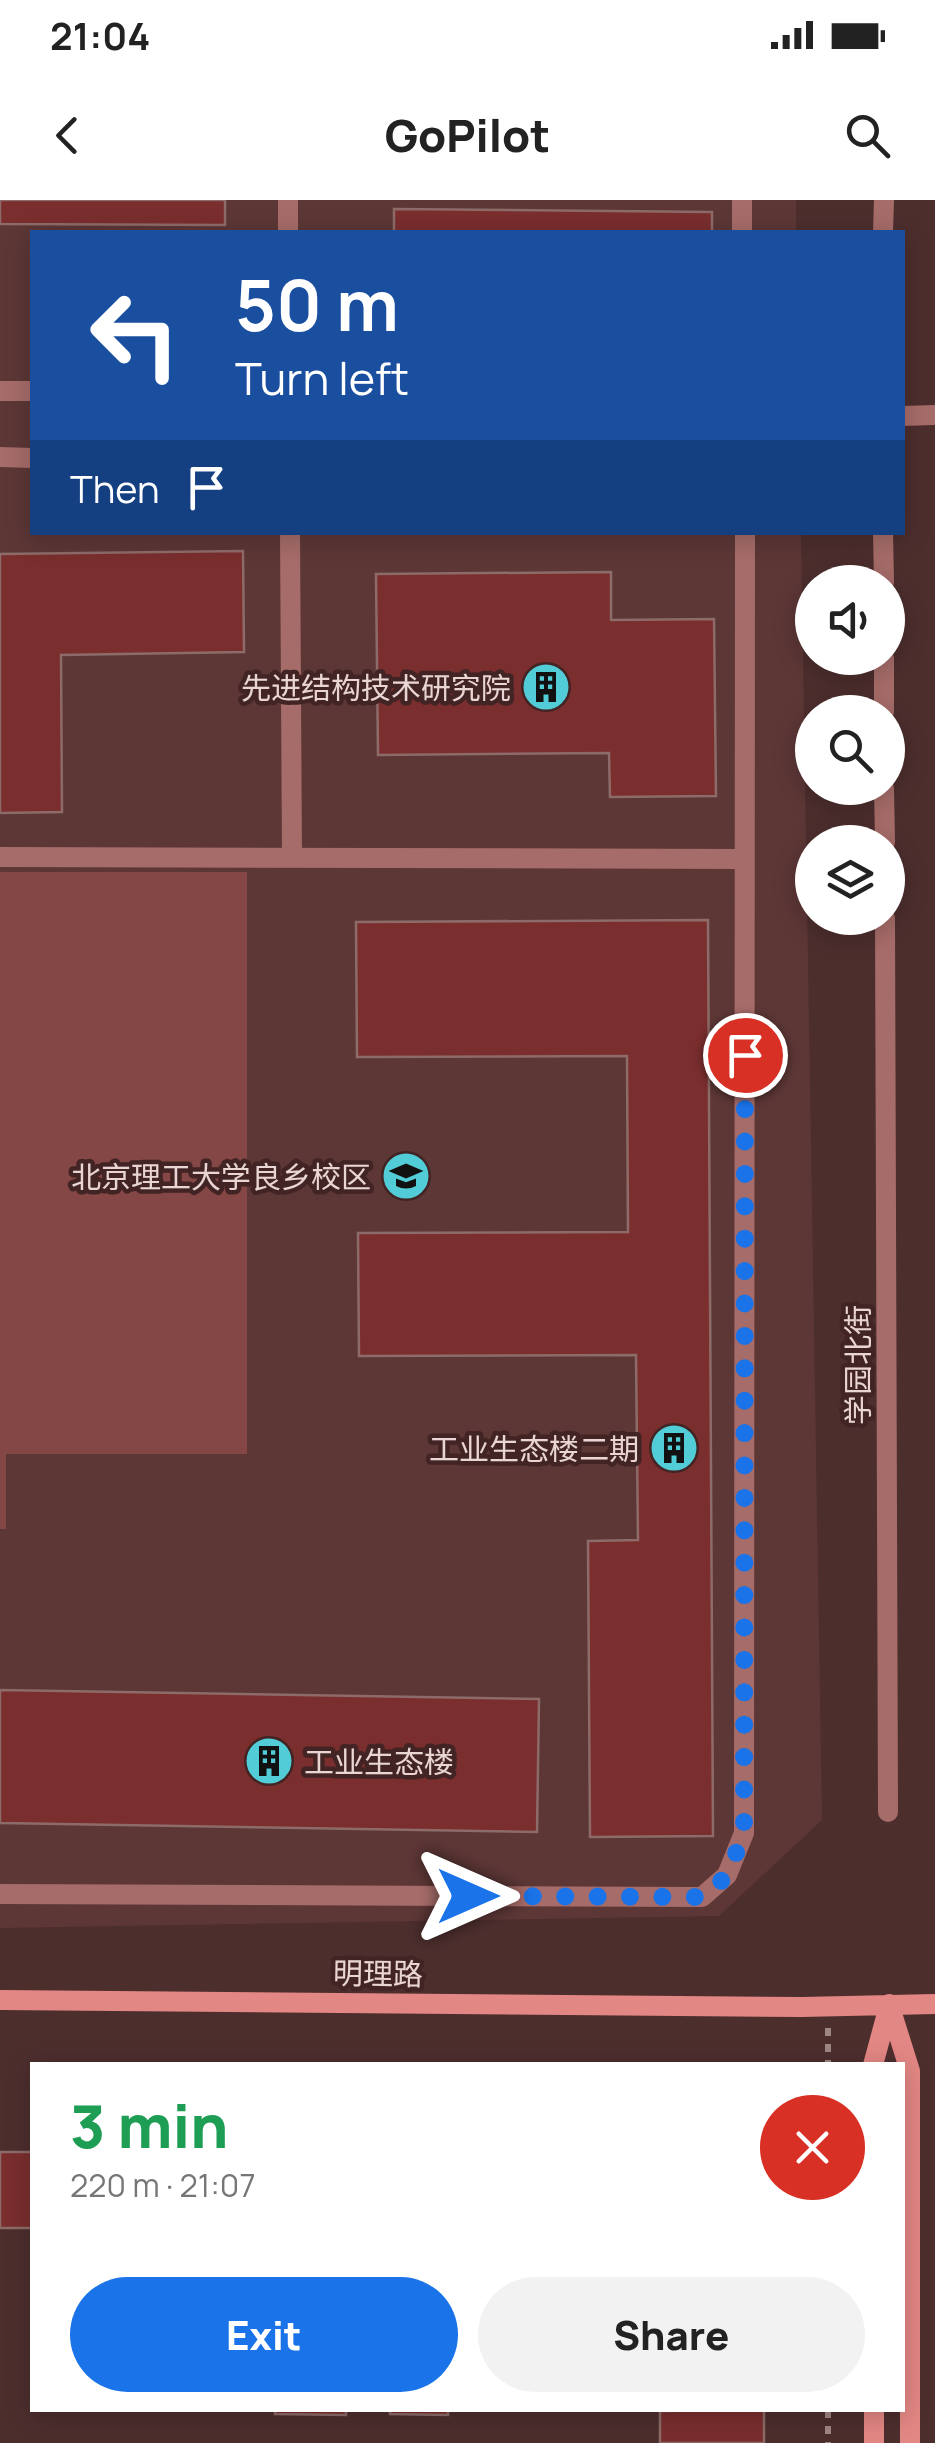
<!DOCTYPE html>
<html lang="en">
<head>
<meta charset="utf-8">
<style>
  :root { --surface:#fff; --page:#f2f2f2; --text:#222; --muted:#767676; --accent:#1a73e8 }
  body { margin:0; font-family:Manrope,"Noto Sans SC",sans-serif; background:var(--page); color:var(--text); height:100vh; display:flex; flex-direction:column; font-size:38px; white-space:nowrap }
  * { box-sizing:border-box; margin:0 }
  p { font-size:32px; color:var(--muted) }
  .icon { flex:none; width:55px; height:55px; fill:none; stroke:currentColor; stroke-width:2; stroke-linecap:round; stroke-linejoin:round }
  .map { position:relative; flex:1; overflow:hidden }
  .panel { position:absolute; left:30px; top:1862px; width:875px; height:350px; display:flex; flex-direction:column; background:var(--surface); border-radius:0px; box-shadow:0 5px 25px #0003 }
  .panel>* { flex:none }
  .banner { position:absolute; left:30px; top:30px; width:875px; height:305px; border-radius:0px; box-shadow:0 5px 25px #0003; background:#1a4fa0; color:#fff; overflow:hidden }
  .fabs { position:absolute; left:795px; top:365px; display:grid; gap:20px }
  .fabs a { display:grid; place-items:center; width:110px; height:110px; border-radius:50%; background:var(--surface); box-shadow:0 5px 25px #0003; font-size:50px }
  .pin { position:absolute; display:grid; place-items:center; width:85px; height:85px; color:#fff; margin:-42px; border:5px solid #fff; border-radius:50%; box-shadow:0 2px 10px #0007 }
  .me { position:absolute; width:110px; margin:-55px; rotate:90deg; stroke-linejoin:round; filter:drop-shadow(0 0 8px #0008) }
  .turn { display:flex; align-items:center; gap:35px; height:210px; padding:0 40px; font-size:45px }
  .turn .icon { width:130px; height:130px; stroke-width:2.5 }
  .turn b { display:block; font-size:70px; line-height:85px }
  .then { display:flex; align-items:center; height:95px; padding:0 40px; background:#0003; gap:20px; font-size:38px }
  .round { display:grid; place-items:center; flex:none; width:105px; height:105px; border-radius:52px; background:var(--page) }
  .overview { display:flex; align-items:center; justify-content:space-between; height:170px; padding:0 40px }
  h1 { font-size:60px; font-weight:800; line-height:75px; color:#1e9e55 }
  .primary-button { display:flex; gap:20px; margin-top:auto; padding:20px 40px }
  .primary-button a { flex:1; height:115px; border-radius:60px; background:var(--accent); color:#fff; font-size:40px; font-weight:800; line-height:115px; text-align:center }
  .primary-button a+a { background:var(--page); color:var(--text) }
  .status { display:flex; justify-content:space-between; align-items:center; height:70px; padding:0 50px; background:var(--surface); direction:ltr }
  .status svg { height:28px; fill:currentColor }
  header { display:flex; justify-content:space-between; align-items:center; height:130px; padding:0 40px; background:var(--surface); font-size:45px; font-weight:800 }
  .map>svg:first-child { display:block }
</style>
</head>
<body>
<div class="status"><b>21:04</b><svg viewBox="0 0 49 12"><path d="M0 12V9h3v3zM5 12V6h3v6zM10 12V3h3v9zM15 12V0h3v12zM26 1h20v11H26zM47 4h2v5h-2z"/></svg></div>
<header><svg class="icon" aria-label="back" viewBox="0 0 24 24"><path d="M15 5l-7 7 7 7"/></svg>GoPilot<svg class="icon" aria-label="search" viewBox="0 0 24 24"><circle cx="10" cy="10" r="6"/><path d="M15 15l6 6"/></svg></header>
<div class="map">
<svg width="935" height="2243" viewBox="0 0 935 2243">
  <rect width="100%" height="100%" fill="#4c2e2d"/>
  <!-- built -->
  <path fill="#5c3736" d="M0,0H796V32H32V332L801,333L822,1620L719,1716L0,1728Z"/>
  <!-- green -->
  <path fill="#854745" d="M0,672H247V1254H6V1329H0Z"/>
  <!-- building -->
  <path fill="#7a2e2e" stroke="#8d6b68" stroke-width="2.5" d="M0,0H225V25L0,24Z
    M394,9L712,12V32H394Z
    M243,351L244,452L61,455L62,612L0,613V354Z
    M611,372V420L714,419L716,596L610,597L609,553L378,555L376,374Z
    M708,720L713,1636L590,1637L588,1341L638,1340L636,1155L359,1156L358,1033L628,1032L627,856L357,857L356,722Z
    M0,1490L539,1499L537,1632L0,1623Z
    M0,1952H32V2028H0Z
    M275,2210H346V2215L275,2214Z
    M390,2210H448V2215L390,2214Z
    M764,2210V2243H660V2211Z"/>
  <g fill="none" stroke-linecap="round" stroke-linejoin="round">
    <!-- path -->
    <path stroke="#9f8685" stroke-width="6" stroke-dasharray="8 8" stroke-linecap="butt" d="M828,1828V1865
      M828,2210V2243"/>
    <!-- lane -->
    <path stroke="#a66c69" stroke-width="20" d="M883,32L884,0
      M883,332L884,382
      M884,458V512
      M884,588L885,642
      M885,718L888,1612"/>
    <!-- street -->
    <path stroke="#a66c69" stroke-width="20" d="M288,0V32
      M742,32V0
      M0,191H32
      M902,216L935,215
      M0,257L32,258
      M290,332L292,658
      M0,657L745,659
      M0,1694L702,1697L727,1675L744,1633L745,332"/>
    <!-- secondary -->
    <path stroke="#e38784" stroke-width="20" d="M0,1800L802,1807L935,1804
      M889,1804L910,1871V2243
      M873,1865L889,1806
      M874,2210V2243"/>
  </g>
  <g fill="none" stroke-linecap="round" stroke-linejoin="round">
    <!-- route -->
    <path stroke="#1a73e8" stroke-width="18" stroke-dasharray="0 32.4" d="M468,1696L702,1697L727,1676L744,1633L745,855"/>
  </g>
  <!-- icons -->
  <defs>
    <g id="building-disc" transform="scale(2.5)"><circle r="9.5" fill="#52ccd6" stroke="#412423"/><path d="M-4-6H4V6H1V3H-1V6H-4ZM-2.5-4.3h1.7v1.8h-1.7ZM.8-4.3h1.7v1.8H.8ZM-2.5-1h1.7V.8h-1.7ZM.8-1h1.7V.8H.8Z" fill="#111"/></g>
    <g id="university-disc" transform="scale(2.5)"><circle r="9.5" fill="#52ccd6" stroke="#412423"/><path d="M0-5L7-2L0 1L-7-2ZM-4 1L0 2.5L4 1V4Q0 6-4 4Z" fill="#111"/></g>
  </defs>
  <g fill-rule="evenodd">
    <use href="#building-disc" x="546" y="487"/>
    <use href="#university-disc" x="406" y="976"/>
    <use href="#building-disc" x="674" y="1248"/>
    <use href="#building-disc" x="269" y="1561"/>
  </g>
  <g text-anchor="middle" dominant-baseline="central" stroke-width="9" stroke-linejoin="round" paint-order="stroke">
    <!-- poi labels -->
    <g font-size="30" fill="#e9d5d4" stroke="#412423" text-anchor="end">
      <text x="511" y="487">先进结构技术研究院</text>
      <text x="371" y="976">北京理工大学良乡校区</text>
      <text x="639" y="1248">工业生态楼二期</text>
      <text x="304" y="1561" text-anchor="start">工业生态楼</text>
    </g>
    <!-- street labels -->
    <g font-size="30" fill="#e9d5d4" stroke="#412423">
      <text transform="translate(857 1165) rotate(-90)">学园北街</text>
      <text transform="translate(378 1773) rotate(1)">明理路</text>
    </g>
  </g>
</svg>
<div class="fabs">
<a><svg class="icon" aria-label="sound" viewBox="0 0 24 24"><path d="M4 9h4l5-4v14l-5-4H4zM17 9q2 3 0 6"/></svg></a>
<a><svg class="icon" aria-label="search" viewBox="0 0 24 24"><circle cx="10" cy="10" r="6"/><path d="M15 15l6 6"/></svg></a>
<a><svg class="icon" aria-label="layers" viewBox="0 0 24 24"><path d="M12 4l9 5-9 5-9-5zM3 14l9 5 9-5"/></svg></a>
</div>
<div class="pin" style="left:745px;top:855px;background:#d93025"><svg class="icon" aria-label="arrive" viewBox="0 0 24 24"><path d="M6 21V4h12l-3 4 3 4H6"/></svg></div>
<svg class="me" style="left:468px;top:1696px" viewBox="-20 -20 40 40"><path d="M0-17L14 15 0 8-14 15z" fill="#1a73e8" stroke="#fff" stroke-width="4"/></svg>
<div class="banner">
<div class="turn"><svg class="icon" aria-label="left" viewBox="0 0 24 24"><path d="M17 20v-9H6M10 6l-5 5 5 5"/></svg><div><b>50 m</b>Turn left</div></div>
<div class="then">Then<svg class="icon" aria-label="arrive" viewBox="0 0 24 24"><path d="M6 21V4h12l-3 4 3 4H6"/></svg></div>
</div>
<section class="panel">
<div class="overview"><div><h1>3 min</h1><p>220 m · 21:07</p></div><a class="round" style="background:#d93025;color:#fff"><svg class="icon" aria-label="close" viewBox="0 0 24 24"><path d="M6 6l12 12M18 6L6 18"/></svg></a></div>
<div class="primary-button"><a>Exit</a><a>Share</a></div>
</section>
</div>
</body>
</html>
